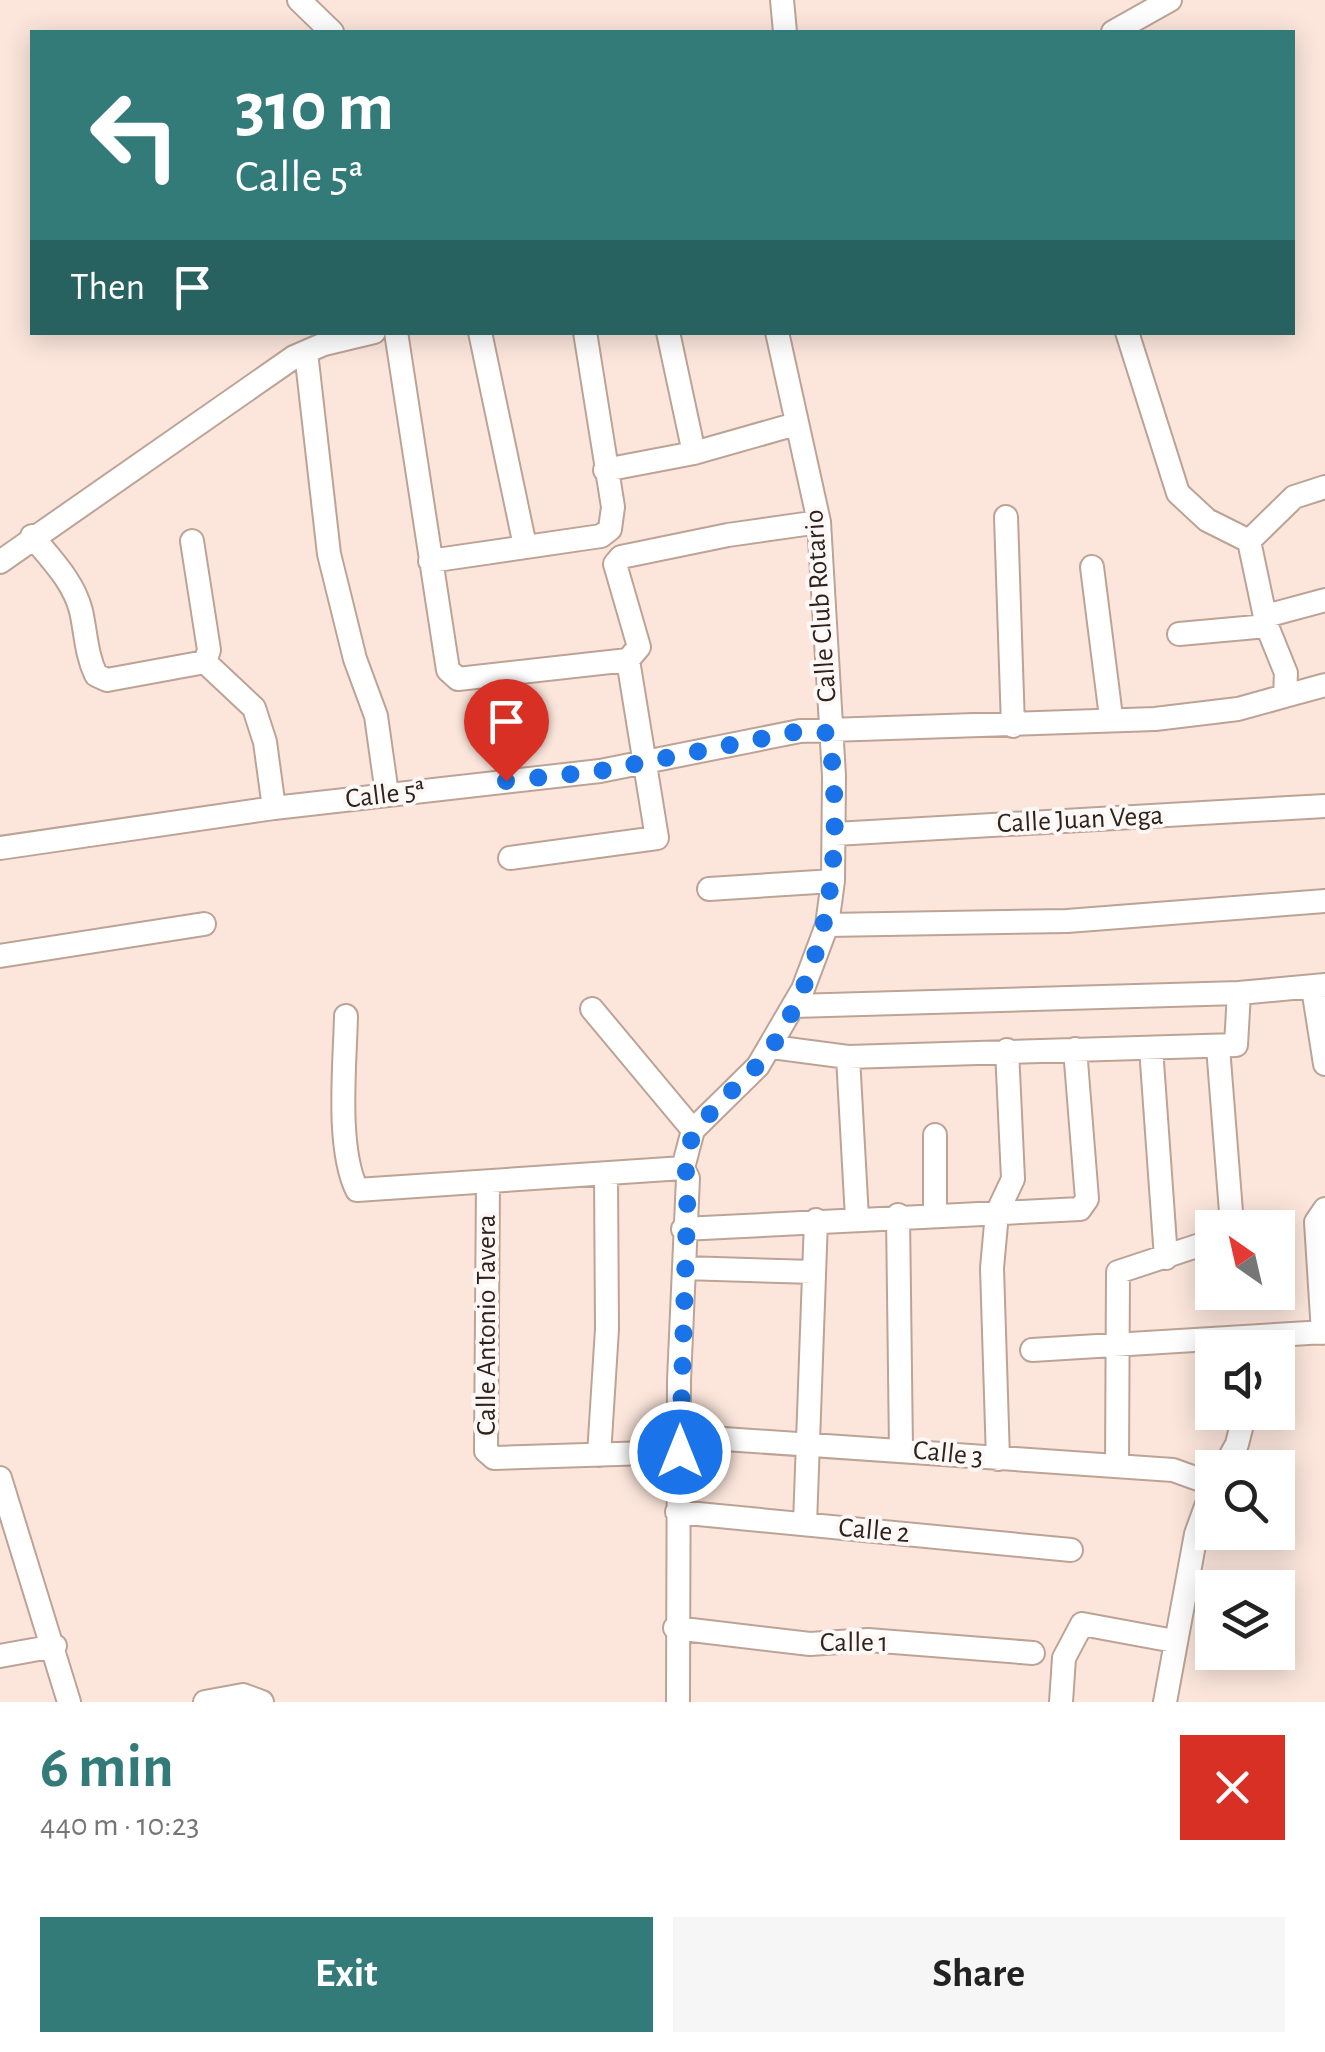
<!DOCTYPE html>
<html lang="en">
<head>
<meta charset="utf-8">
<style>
  :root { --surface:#fff; --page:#f6f6f6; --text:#222; --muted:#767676; --accent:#327b78 }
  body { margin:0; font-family:"Alegreya Sans",sans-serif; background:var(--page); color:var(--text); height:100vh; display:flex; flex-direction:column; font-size:38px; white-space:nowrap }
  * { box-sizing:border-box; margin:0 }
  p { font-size:32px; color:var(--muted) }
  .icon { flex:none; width:55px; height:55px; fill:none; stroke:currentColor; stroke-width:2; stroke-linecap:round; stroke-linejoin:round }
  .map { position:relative; height:1702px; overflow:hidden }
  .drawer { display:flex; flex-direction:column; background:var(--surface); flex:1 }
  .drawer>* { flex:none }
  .guide { position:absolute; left:30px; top:30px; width:1265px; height:305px; border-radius:0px; box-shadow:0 5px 25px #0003; background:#327b78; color:#fff; overflow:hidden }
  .needle { width:65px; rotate:326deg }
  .fabs { position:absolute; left:1195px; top:1210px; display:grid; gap:20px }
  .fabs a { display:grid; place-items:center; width:100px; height:100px; border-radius:0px; background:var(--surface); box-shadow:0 5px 25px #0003; font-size:50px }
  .pin { position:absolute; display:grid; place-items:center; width:85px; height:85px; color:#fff; margin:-102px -42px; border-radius:50% 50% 50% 0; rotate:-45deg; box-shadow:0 0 10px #0007 }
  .pin .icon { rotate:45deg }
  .me { position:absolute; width:110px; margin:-55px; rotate:0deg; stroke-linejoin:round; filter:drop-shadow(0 0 8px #0008) }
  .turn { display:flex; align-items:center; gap:35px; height:210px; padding:0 40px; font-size:45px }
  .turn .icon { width:130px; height:130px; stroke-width:2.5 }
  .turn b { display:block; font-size:70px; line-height:85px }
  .then { display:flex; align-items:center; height:95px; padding:0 40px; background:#0003; gap:20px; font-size:38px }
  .round { display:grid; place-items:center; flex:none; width:105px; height:105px; border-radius:0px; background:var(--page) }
  .headline { display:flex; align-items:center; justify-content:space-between; height:170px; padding:0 40px }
  h1 { font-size:60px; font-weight:700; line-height:75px; color:var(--accent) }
  .primary-button { display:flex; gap:20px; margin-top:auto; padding:20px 40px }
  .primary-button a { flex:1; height:115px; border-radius:0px; background:var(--accent); color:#fff; font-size:40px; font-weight:700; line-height:115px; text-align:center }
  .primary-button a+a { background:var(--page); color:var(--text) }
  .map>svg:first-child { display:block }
</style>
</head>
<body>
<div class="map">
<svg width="1325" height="1702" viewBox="0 0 1325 1702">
  <rect width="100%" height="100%" fill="#fce6dc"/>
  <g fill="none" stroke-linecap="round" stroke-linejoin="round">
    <!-- minor casing -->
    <g stroke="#bca396" stroke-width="26">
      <path id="minor" d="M299,0L332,32
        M782,0L785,32
        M1113,32L1170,0
        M396,332L448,670L458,679L628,660L639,647L615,564L621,557L728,535L819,522
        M480,332L525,546
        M668,332L694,453
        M1127,332L1178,493L1207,520L1249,541
        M306,352L329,554L355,659L376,716L387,794
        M605,470L694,453L796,424
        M1006,517L1013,726
        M32,536C51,559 74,582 81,611C86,633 86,654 96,675L107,680L205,662
        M192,541L209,650L205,662
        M430,561L601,536L610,529L613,507L585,332
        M0,562L294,357L324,344L374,332
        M1092,567L1111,717
        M1266,616L1325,600
        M1267,626L1249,541L1294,497L1325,487
        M205,662L254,708L265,742L274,808
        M1285,696L1325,685
        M835,834L1325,806
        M0,848L274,808L600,771L800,731L1155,719L1238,709L1285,696L1286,673L1267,626L1179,634
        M510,858L657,838L628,660
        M709,889L833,881
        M827,925L1067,921L1325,901
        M0,956L204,924
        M1313,988L1325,1064
        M1239,993L1325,985
        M592,1009L693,1130
        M346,1016C345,1064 336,1147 357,1190L683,1168
        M772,1047L848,1057L1236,1045L1239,993L794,1006
        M1218,1047L1231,1212L1224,1228
        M1151,1048L1166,1258
        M848,1057L857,1218
        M935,1135V1213
        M488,1183L486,1451L494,1458L680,1452
        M898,1215L901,1450
        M683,1229L1080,1209L1087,1199L1075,1049
        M684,1268L814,1272
        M1323,1333L1316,1222L1325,1209
        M1032,1350L1325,1332
        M681,1436L1173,1470L1212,1484
        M599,1455L607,1329L606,1174
        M998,1459L992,1268L997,1213L1013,1179L1007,1050
        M1117,1465L1118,1272L1212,1241
        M1224,1468L1237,1444L1245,1412
        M0,1478L69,1702
        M677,1512L1071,1550
        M805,1524L816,1220
        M675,1628L810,1644L868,1640L1033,1653
        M0,1656L55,1646
        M205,1702L243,1695L262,1702
        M678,1702L679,1380L688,1178L683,1168L693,1130L758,1066L803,989L827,925L833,881L834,776L819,522L777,332
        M1061,1702L1064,1658L1082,1624L1174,1641
        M1165,1702L1196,1534L1212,1490"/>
    </g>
    <!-- minor -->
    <use href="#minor" stroke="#fff" stroke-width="22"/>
  </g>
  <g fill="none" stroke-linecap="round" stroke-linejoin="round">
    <!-- route -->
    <path stroke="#1a73e8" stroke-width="18" stroke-dasharray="0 32.4" d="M506,781L600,771L800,731L829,733C843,845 834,953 770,1050C747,1084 669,1133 688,1178L680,1452"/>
  </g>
  <g text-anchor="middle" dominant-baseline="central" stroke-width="8" stroke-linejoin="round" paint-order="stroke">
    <!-- street labels -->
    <g font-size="28" fill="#2c231e" stroke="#fdf7f5">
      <text transform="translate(821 606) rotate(-94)">Calle Club Rotario</text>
      <text transform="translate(385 795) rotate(-7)">Calle 5ª</text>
      <text transform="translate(1080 820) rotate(-3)">Calle Juan Vega</text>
      <text transform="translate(487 1325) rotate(-90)">Calle Antonio Tavera</text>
      <text transform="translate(948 1454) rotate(6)">Calle 3</text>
      <text transform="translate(874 1531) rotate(5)">Calle 2</text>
      <text x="854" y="1643">Calle 1</text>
    </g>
  </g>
</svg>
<div class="fabs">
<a><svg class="needle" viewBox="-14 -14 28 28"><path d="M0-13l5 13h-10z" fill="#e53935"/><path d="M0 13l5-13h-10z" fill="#767676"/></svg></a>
<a><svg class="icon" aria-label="sound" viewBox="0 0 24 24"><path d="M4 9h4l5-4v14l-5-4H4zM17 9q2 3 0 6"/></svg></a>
<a><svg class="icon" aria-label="search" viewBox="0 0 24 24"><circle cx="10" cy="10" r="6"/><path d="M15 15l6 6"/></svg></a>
<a><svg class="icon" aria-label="layers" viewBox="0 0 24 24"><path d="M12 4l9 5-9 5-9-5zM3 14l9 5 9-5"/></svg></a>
</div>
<div class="pin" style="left:506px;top:781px;background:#d93025"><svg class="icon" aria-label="arrive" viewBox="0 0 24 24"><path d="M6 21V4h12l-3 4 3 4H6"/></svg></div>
<svg class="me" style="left:680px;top:1452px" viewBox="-20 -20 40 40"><circle r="17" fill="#1a73e8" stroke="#fff" stroke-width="3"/><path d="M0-11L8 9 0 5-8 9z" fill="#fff"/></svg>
<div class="guide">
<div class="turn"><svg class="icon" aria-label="left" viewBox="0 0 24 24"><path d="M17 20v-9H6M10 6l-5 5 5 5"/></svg><div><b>310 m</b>Calle 5ª</div></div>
<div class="then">Then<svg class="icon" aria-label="arrive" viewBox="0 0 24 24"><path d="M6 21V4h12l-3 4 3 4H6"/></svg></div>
</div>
</div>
<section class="drawer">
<div class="headline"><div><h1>6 min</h1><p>440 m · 10:23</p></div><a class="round" style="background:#d93025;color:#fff"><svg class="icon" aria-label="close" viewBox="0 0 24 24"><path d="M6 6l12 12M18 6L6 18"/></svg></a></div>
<div class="primary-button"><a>Exit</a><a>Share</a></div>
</section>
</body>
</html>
